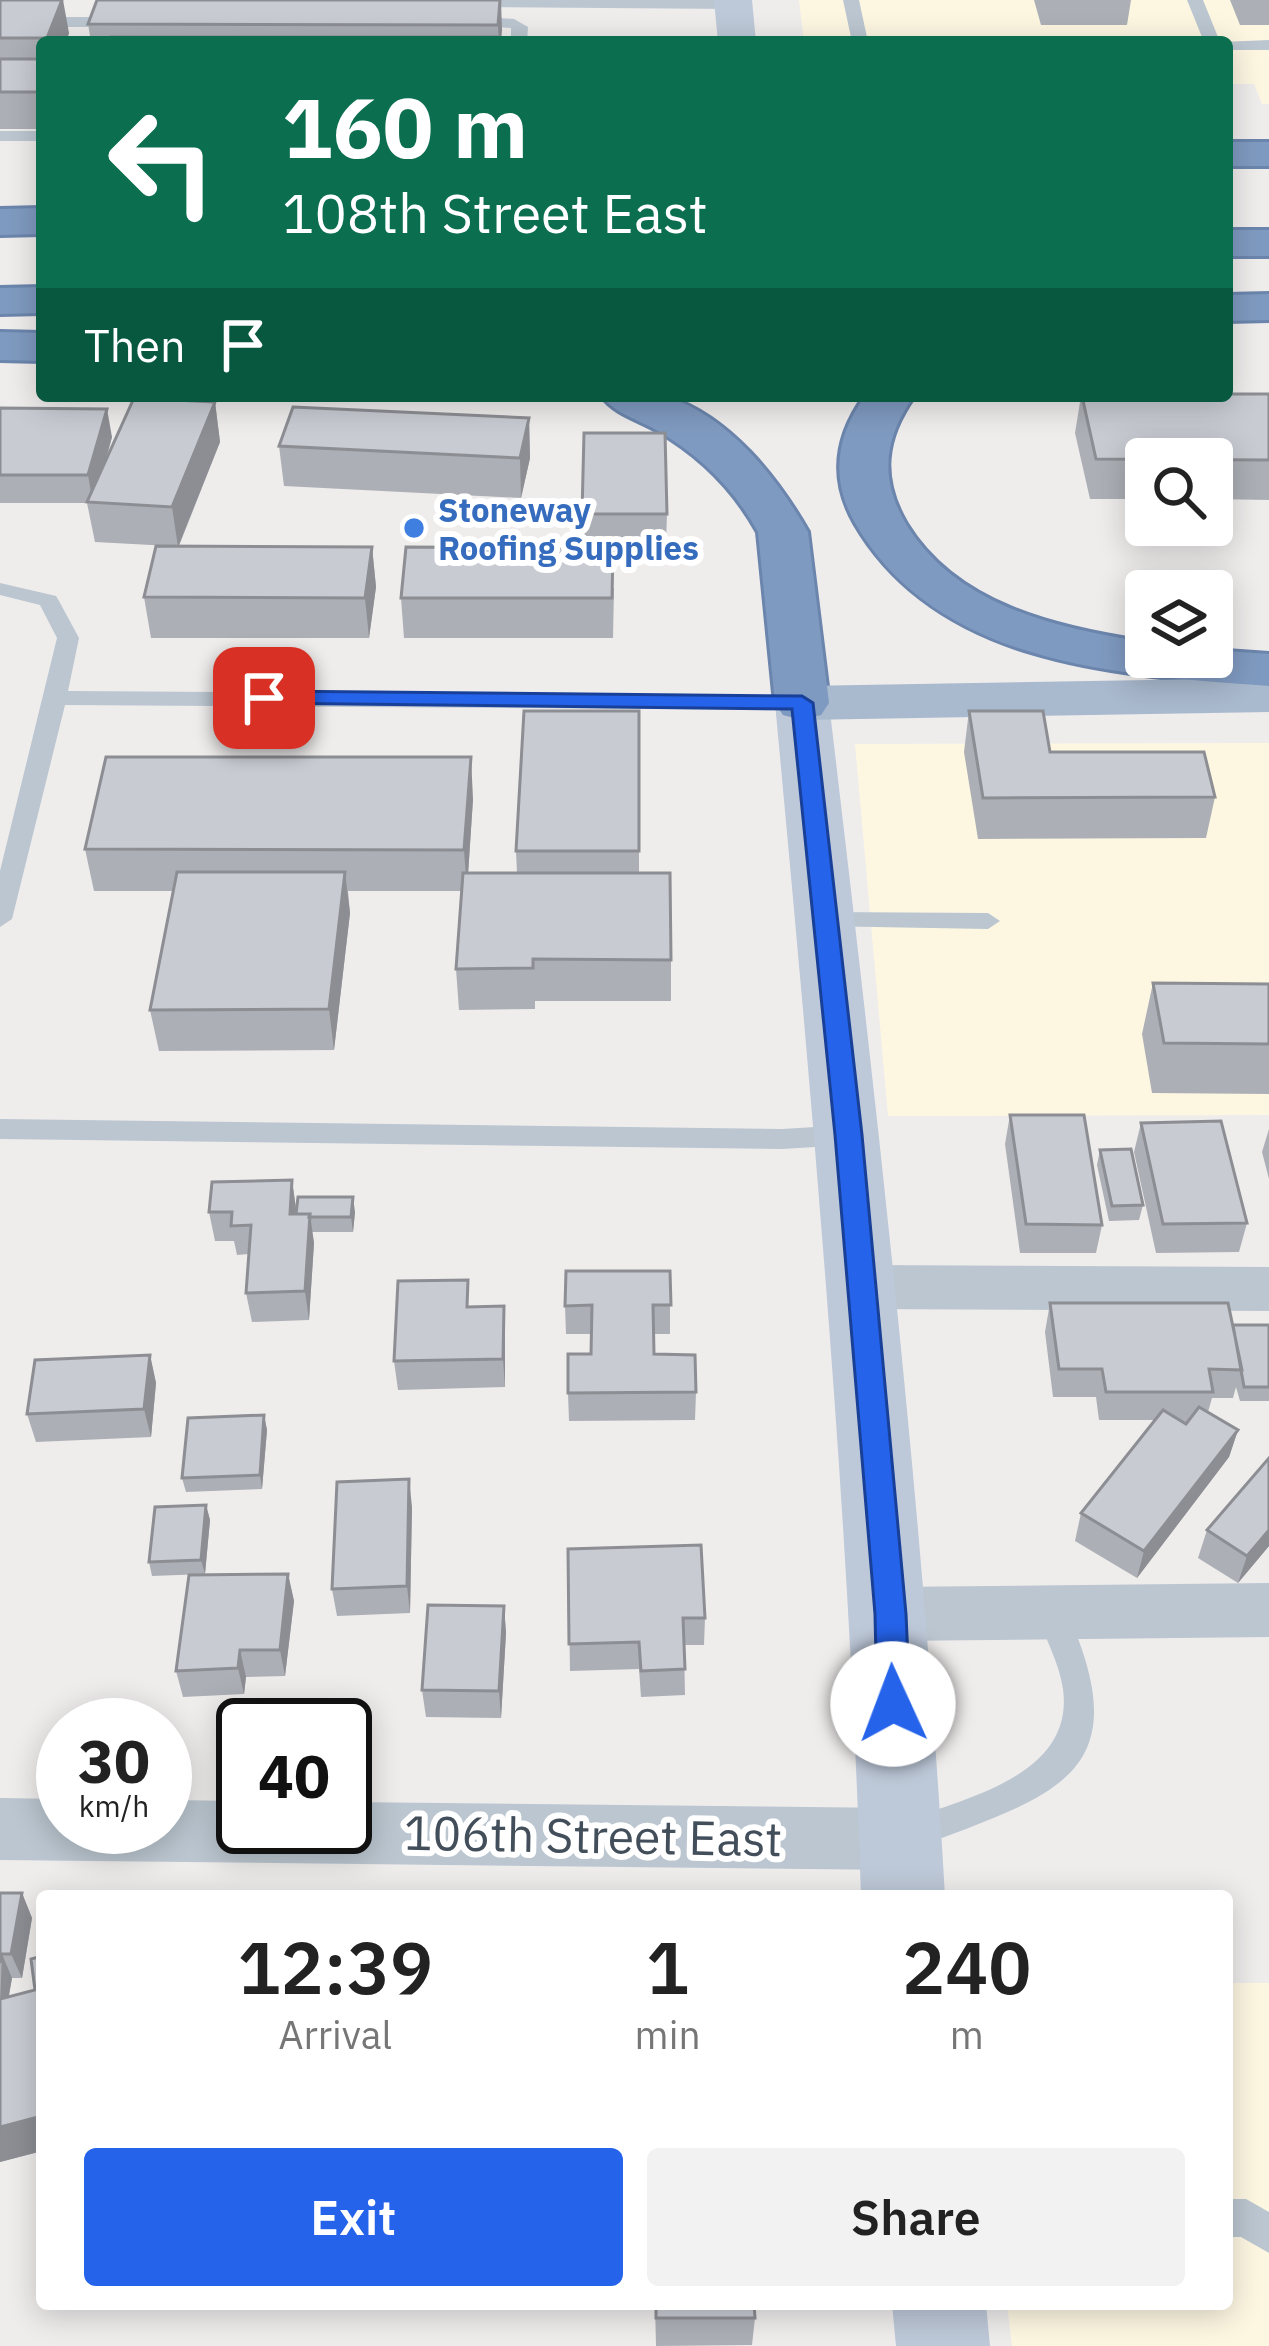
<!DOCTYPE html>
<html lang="en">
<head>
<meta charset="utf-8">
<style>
  :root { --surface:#fff; --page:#f2f2f2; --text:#222; --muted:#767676; --accent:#2563eb }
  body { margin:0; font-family:"IBM Plex Sans",sans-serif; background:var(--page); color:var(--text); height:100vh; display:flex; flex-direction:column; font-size:45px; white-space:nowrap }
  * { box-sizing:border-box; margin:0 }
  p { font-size:39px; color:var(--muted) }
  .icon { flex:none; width:66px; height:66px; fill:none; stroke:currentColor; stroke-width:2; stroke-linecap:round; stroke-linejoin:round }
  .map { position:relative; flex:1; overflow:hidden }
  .panel { position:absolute; left:36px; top:1890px; width:1197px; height:420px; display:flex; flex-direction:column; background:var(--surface); border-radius:12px; box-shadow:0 6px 30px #0003 }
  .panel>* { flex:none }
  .guide { position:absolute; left:36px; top:36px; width:1197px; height:366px; border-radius:12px; box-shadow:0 6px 30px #0003; background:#0b6e4f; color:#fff; overflow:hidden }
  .fabs { position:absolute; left:1125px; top:438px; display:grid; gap:24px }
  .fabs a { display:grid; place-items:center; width:108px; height:108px; border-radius:12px; background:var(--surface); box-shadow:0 6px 30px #0003; font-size:60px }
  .speed { position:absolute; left:36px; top:1698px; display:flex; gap:24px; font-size:60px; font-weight:700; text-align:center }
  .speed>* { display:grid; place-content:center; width:156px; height:156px; border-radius:50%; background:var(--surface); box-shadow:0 6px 30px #0003; line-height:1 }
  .speed small { font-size:30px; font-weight:400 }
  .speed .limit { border:6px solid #111; border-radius:18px; background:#fff; color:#111 }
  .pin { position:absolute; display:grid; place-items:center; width:102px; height:102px; color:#fff; margin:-51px; border-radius:24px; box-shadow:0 6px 18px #0006 }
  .me { position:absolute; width:132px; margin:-66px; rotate:358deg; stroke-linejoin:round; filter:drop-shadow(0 0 9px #0008) }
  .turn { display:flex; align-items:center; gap:42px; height:252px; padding:0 48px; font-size:54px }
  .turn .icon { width:156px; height:156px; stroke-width:2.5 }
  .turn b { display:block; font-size:84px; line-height:102px }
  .then { display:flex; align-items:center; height:114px; padding:0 48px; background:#0003; gap:24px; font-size:45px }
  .eta { display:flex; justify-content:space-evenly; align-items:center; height:204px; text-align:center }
  .eta b { font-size:72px; font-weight:600; line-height:84px }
  .button { display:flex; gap:24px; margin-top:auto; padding:24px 48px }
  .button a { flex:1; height:138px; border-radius:12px; background:var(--accent); color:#fff; font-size:48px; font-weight:600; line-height:138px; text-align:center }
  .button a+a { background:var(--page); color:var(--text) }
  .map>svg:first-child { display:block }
</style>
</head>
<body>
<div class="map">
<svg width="1269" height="2346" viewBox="0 0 1269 2346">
  <rect width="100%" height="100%" fill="#efecec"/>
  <!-- commercial -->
  <path fill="#fdf7e2" d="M799,0H1269V104H1262L1254,84H1227V42H804Z
    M1269,743V1115L888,1116L855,744Z
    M1227,1983H1269V2346H1012L1007,2304H1227Z"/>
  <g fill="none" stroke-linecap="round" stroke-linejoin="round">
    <!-- highway casing -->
    <g stroke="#6b85ac" stroke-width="6">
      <path id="highway" d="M1227,142H1269V166H1227Z
        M42,208V234L0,235V209Z
        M1227,230H1269V256H1227Z
        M42,287V313L0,314V288Z
        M1269,294V320L1227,321V295Z
        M0,332L42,333V361L0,360Z
        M602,396C622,396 650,391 668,397C730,418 777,478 808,532L829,703L821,715L802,720L783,715L775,703L758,532C734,489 701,456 658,431C640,420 615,414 602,396Z
        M865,396H914C884,438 879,478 906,524C956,606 1058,629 1146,642V657H1212V650L1269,654V686C1120,675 938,666 855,523C830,479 836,436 865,396Z"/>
    </g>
    <!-- lane -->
    <path fill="#bbc6d0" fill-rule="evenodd" d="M459,0H736L742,4L734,9L465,7Z
      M843,0H859L868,42H852Z
      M1187,0H1203L1220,42H1204Z
      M468,16L514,19L528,27L527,42H511V28L463,24L460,21Z
      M0,17H124L132,22L124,27H0Z
      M1269,40V50H1227V42H1221Z
      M0,131H42V141H0Z
      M0,583L56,596L59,601L79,638L68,691L802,696L813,703L802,710L65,705L12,919L0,927V871L57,638L40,605L0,595Z
      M826,912L988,913L1000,921L988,929L817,926L814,920Z
      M0,1119L782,1129L848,1125L861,1135L848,1145L782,1149L0,1139Z
      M1050,1595L1061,1599C1147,1779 1054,1794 908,1851L896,1846L891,1835L896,1824C960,1799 1075,1778 1063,1689C1059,1662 1044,1635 1034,1609L1039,1599Z
      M1227,2199H1246L1269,2212V2253L1241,2237H1227Z"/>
    <!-- street -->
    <path fill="#bbc6d0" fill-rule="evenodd" d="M861,1265L1269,1267V1311L861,1309L841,1302L833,1287L841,1272Z
      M1269,1583V1637L890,1641L868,1633L859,1614L868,1595L890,1587Z
      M0,1798L63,1799V1827H165V1800L243,1801V1827H345V1802L898,1808L922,1817L932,1839L922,1861L898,1870L0,1860Z"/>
    <!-- secondary -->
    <path fill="#bdc8d8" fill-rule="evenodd" d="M714,0H752L756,42H718Z
      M802,686L821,691L829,703C876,1100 922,1497 945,1896H861C848,1497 812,1100 775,703L783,691Z
      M892,2304H986L990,2346H896Z"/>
    <!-- primary -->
    <path fill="#a9b9ce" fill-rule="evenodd" d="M1269,678V712L802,720L783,715L775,703L783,691L802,686Z"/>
    <!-- highway -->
    <use href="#highway" fill="#7f9ac0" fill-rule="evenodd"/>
  </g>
  <!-- wall -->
  <path fill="#acafb5" d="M0,0L69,33L66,42H42V129H0Z
    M501,0V42H91L88,24Z
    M1034,0H1131L1127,25H1041Z
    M1230,0H1269V25H1240Z
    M1269,394V500L1212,499V459H1146V499H1090L1075,433L1081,396H1227Z
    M215,402L220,442L179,546L372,547L376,587L369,638H151L144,597L170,546L95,542L87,503H0V408L112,437L106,460Z
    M529,418L530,458L521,498L284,486L279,446Z
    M582,514H667L666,543H583Z
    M614,588L613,638H404L401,598Z
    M639,711V873L671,960V1001H535V1009L459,1010L456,969L461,891H348L350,913L334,1050L159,1051L150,1010L173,891H94L85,849L473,799L468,873H517L516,851Z
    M969,711L1050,752L1215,797L1206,838L978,839L964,752Z
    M1153,983L1269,984V1094L1152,1093L1142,1034Z
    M1010,1115L1102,1225L1096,1253H1020L1005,1144Z
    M1141,1123L1247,1223L1239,1252L1156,1253L1134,1152Z
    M1269,1129V1179L1262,1152Z
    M1100,1150L1143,1205L1139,1220L1109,1221L1097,1165Z
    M292,1180L296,1209L355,1212L353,1232H312L314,1243L309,1320L252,1322L246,1293L249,1254L237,1255L234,1241H215L209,1212Z
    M670,1271V1334H654V1354L696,1392L695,1420L569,1421L568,1393L591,1354L592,1334H566L565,1306Z
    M1050,1303L1233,1325H1269V1401H1240L1236,1387L1233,1398H1212L1208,1412L1238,1430L1229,1457L1137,1578L1075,1541L1081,1513L1155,1420H1099L1096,1397H1053L1045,1332Z
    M470,1307L505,1335V1387L398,1390L394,1361Z
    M150,1355L156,1383L151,1437L36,1442L27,1414Z
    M264,1415L267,1430L262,1489L186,1492L182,1478Z
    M206,1505L210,1520L205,1574L152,1576L149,1562Z
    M412,1507L410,1613L337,1616L332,1589Z
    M1207,1530L1269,1546L1238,1583L1198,1558Z
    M568,1549L705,1618L704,1645H684L685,1695L641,1697L639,1669L570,1671Z
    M288,1574L294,1601L285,1676L246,1677L244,1694L183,1697L176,1671Z
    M504,1606L506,1633L501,1718L426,1717L422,1690Z
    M0,1893H22L32,1918L22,1978H12L9,1996L35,1990L42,1956V2151L0,2162Z
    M655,2304L755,2318L752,2345L656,2346Z"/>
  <!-- shaded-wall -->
  <path fill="#8c8e93" d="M62,0H63L69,33L66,42H48L47,38Z
    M501,0L502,30L501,42H499L498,25Z
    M215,402L220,442L178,547L172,507Z
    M107,409L112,437L93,504L88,475Z
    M529,418L530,458L521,498L520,458Z
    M372,547L376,587L369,638L365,598Z
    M471,757L473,799L467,891L464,850Z
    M345,872L350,913L334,1050L329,1009Z
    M292,1180L296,1209L294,1243L290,1214Z
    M353,1197L355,1212L353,1232L351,1217Z
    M310,1214L314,1243L309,1320L305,1291Z
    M504,1306L505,1335V1387L503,1359Z
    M150,1355L156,1383L151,1437L144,1409Z
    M264,1415L267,1430L262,1489L260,1475Z
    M1238,1430L1229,1457L1137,1578L1144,1551Z
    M409,1479L412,1507L410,1613L407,1586Z
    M206,1505L210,1520L205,1574L201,1560Z
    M1269,1530V1546L1238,1583L1247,1556Z
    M288,1574L294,1601L285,1676L280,1650Z
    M504,1606L506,1633L501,1718L499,1691Z
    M240,1650L246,1677L244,1694L238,1668Z
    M22,1893L32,1918L22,1978L11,1954Z
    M2,1954L12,1978L5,2016L0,2005Z
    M42,2116V2151L0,2162V2127Z"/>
  <!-- building -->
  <path fill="#c8cbd2" stroke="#8c8e93" stroke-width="3" d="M0,0H62L47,38H0Z
    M97,0H500L498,25L88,24Z
    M111,37H496L495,42H109Z
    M0,59H42V92H0Z
    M1227,394H1269V460L1096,459L1082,396H1227Z
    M134,398L215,402L172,507L87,502Z
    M293,407L529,418L520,458L279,446Z
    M0,408L107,409L88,475H0Z
    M584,433H665L667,514H582Z
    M156,546L372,547L365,598L144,597Z
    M406,547L613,548L612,598H401Z
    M524,711H639V851H516Z
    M969,711H1043L1050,752H1204L1215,797L983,798Z
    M106,757H471L464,850L85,849Z
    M177,872H345L329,1009L150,1010Z
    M463,873H670L671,960L533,959V968L456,969Z
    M1153,983L1269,984V1044L1164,1043Z
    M1010,1115H1084L1102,1225L1026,1224Z
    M1221,1121L1247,1223L1163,1224L1141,1123Z
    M1131,1149L1143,1205L1112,1206L1100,1150Z
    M292,1180L290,1214H310L305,1291L246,1293L251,1225L231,1226L232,1212H209L212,1182Z
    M298,1197H353L351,1217H309L310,1214H296Z
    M566,1271H670L671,1305H653L654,1354L695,1355L696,1392L568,1393V1354H591L592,1305L565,1306Z
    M468,1280L467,1307L504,1306L503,1359L394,1361L398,1281Z
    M1050,1303H1228L1242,1370L1209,1369L1213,1392H1106L1102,1369H1059Z
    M1233,1325H1269V1387H1244Z
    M150,1355L144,1409L27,1414L35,1360Z
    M1199,1407L1238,1430L1144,1551L1081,1513L1163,1410L1186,1424Z
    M264,1415L260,1475L182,1478L188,1418Z
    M1269,1458V1530L1247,1556L1207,1530Z
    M409,1479L407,1586L332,1589L337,1482Z
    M206,1505L201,1560L149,1562L155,1507Z
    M701,1545L705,1618H683L685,1669L641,1671L639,1642L569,1644L568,1549Z
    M288,1574L280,1650H240L238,1668L176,1671L189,1575Z
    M428,1605L504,1606L499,1691L422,1690Z
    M0,1893H22L11,1954H2L0,1963Z
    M42,1956V2116L0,2127V1999L35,1990L31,1959Z
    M656,2304H754L755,2318H656Z"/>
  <!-- route -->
  <path fill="#2563eb" stroke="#184099" stroke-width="3" d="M264,691L802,696L813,703L862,1135L906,1614L910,1704L905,1714L893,1718L882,1714L877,1704L875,1614L835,1135L792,709L256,703L253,698Z"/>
  <!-- markers -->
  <circle fill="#3f7fe0" stroke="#fff" stroke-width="4.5" cx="414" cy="528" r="12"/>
  <g text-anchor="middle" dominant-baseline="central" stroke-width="12" stroke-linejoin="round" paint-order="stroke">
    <!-- far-shop labels -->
    <g font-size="33" font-weight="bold" fill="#366cbe" stroke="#fff" text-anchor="start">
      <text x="438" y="509">Stoneway<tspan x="438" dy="38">Roofing Supplies</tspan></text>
    </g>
    <!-- near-street labels -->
    <g font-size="48" fill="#434e5b" stroke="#fff">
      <text transform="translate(593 1835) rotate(1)">106th Street East</text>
    </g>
  </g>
</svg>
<div class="fabs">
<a><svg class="icon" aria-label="search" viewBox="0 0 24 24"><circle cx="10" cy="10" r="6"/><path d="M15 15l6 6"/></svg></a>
<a><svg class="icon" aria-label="layers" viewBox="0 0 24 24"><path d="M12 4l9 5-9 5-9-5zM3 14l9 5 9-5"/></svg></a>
</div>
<div class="speed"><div>30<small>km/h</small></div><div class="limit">40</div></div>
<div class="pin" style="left:264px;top:698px;background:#d93025"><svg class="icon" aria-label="arrive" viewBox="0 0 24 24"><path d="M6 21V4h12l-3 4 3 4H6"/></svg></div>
<svg class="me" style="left:893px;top:1704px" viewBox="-20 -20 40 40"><circle r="19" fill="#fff"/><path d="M0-13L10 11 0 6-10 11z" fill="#2563eb"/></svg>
<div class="guide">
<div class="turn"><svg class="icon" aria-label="left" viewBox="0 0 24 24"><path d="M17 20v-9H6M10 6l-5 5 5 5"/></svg><div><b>160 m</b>108th Street East</div></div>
<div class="then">Then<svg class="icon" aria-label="arrive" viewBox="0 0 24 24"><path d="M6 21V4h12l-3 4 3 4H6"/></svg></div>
</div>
<section class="panel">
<div class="eta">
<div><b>12:39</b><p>Arrival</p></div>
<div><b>1</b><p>min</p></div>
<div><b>240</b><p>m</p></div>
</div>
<div class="button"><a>Exit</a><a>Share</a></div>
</section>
</div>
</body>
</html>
